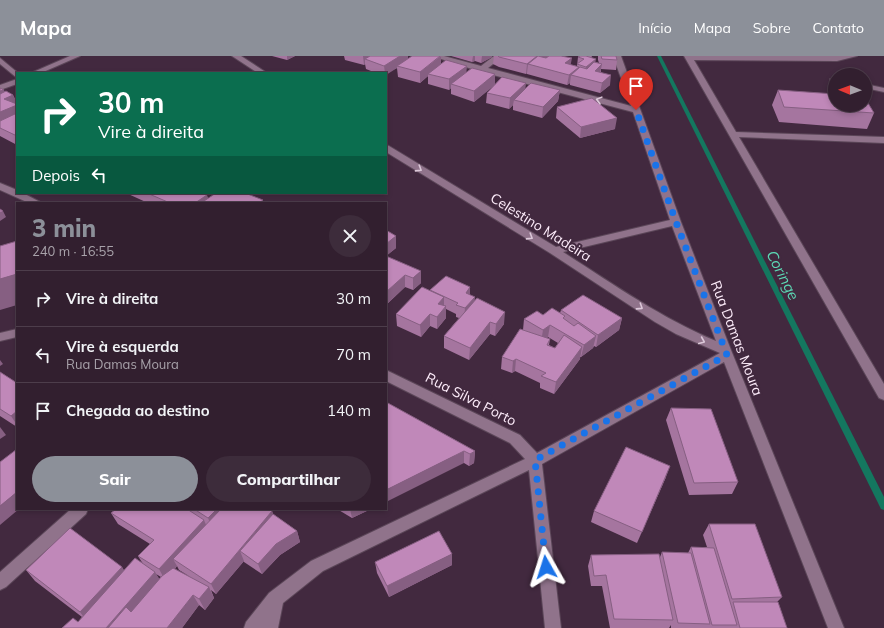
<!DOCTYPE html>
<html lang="pt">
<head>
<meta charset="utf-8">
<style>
  :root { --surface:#321f2f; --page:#3d2c3b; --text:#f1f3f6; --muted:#a8a2aa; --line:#4d3d4b; --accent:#8c9099 }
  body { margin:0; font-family:Mulish,sans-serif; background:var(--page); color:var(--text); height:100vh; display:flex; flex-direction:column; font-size:15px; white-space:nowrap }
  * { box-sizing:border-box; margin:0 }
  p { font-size:13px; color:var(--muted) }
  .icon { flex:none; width:22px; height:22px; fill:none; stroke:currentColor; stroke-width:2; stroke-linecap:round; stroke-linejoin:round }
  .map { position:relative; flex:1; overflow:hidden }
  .drawer { position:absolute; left:16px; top:146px; width:371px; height:308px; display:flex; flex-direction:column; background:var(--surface); border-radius:0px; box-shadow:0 2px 6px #0003,0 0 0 1px var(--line) }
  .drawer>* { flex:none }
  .banner { position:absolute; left:16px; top:16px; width:371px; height:122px; border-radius:0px; box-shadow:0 2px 6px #0003,0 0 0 1px var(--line); background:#0b6e4f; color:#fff; overflow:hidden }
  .needle { width:26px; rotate:271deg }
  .tools { position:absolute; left:828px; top:12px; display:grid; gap:8px }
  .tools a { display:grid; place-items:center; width:44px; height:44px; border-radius:50%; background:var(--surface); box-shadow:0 2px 6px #0003,0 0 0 1px var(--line); font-size:20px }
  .pin { position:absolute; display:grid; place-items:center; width:34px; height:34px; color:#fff; margin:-41px -17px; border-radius:50% 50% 50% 0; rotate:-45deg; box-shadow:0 0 4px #0007 }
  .pin .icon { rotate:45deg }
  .me { position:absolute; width:44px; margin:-22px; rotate:354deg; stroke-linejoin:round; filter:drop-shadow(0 0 3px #0008) }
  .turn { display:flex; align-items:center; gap:14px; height:84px; padding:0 16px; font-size:18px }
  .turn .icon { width:52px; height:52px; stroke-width:2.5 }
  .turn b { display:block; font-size:28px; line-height:34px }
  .then { display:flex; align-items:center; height:38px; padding:0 16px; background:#0003; gap:8px; font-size:15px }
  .round { display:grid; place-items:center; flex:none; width:42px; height:42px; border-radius:21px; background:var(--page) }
  .overview { display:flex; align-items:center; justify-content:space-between; height:68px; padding:0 16px }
  h1 { font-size:24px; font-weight:800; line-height:30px; color:var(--accent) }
  .action { display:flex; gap:8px; margin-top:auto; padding:8px 16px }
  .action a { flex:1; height:46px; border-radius:24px; background:var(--accent); color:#fff; font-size:16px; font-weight:800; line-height:46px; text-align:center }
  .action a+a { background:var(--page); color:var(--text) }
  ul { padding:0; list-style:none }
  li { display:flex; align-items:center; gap:12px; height:56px; padding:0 16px; border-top:1px solid var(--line) }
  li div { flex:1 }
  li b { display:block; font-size:15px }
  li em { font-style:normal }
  header { display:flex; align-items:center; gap:24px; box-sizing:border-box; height:56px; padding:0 20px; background:var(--accent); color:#fff }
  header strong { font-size:19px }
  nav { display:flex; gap:22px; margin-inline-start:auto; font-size:14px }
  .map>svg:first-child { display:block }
</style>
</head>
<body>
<header>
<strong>Mapa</strong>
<nav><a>Início</a><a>Mapa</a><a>Sobre</a><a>Contato</a></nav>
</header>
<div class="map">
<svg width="884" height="572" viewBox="0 0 884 572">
  <rect width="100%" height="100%" fill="#42293f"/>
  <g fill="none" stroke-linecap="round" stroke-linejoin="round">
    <!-- stream -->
    <path fill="#14775f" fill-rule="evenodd" d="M657,0H661L884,441V454L881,453Z"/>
    <!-- minor casing -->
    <g stroke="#5b4658" stroke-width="2">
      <path id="minor" d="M70,0H80L41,17H31Z
        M232,0H241L267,17H258Z
        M432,0H444L481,10L494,0H503L488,12L631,50L613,0H621L681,166L731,294L844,572H828L724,306L542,408L561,572H545L529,414L323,515L283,547L278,572H244L246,566L269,537L311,505L525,403L510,387L386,325V314L520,379L537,397L720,297L676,278L655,266L550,197L386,96V89L389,90L556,191L670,164L633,56L478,15ZM672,170L716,285C661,262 613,228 563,196Z
        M684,0H857L837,5L694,4L736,76L884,81V87L739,81L884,328V344L879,342Z
        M0,2L18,17L17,22L0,8Z
        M17,23V28L0,34V29Z
        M830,23H835V27H830Z
        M865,28L884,32V36L865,32Z
        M0,127L17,134V137H23L42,147H29L0,134Z
        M17,273V281L0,285V277Z
        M71,453H88L86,458L6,531L0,534V516Z"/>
    </g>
    <!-- minor -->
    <use href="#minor" fill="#90738b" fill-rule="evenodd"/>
  </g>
  <!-- wall -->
  <path fill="#a5759f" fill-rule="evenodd" d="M272,0H295L287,4Z
    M344,0H408V2L441,0V9L466,16L495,29L525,33L560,34L558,45L542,62L513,54V49L509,53L486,47L487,37L494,29L474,46L451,38V32L449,34L428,28V20L420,27L398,21L397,12L386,17H376L366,13L365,8L364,9L345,4Z
    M451,0H492V1L481,7L475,5L472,6Z
    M494,0H561L571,9L577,10L578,1L580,0H592L591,2L595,6L599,7L598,4V0H616L617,4L616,14L601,13V16L610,29L600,37L570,29V27L567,29L527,18V17L526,18L499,11L493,8Z
    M0,32L4,36L13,39L17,47V89L0,80Z
    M778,34L874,57L867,73L779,66L772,49Z
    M557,51L615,73L580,82L556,62Z
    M126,137H202L208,142L264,147H148Z
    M386,174L396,192L386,200L421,227L413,234L405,231L386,249Z
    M430,234L470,239L475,245L504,268L495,280L490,278L469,304L444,292V280L459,262L456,261V258L446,253V262L437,273L430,270L421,281L397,270L396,258L430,235Z
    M561,254L622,262L619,274L596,291L594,290L593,292L581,301H580V303L554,338L540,332V327L515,315L512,317L501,313L502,301L523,274L524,263L543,259L560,257ZM548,281L558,287L555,292L549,289L550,283L547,282Z
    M0,316L17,327V371L0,360Z
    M386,346L475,395L474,407L469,410L464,407Z
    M671,352L738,426L732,438L689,439L666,364Z
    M666,421L637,487L591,466L594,455Z
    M116,453H268L272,455L273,458L297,475L300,486L280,499L262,518L244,506V505L216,538L211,534L214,542L205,554L199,549L182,572H62L78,566L82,561L35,525L26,514L122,511L124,515L143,508L138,500L150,488L118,468L111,457ZM177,510L179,514L189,520L175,513ZM156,518L161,521L159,523Z
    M337,453H371L352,462Z
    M709,468L782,541L777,546L787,572H671V569L669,572H610L602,530H591L588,510L591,499L660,501L662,496L688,497L691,491H707L703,479Z
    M375,506L452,509L389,541L377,517Z"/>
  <!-- shaded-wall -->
  <path fill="#865f82" d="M287,0H295L287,4Z
    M363,0H378L365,3V8L364,9Z
    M400,0H408V5L397,10V12L386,19V17H385L384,10Z
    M441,0V10L428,18V20L420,27V16Z
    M473,0H475V5L472,6Z
    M482,0H492V1L481,7Z
    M537,0L536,10L528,8L527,17L526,18L527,8Z
    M539,0H549L539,9Z
    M572,2L570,12L565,7Z
    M596,3L594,13L584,21L586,11Z
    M602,8L600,18L593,25L595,15Z
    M467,10L466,20L451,28V32L449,34V23Z
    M579,11L577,20L571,19L570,27L567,29L569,19Z
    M495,18V29L474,46V35Z
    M611,19L610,29L600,37L602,27Z
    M526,27L525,37L514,44L513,49L509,53L510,42Z
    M4,34L7,41L13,39L17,47V61L0,69V35Z
    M560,34L558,45L542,62L543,51Z
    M617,62L615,73L580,82L581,71Z
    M207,139L210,147H195Z
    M3,155L6,161L0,165V157Z
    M396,180V192L386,200V188Z
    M421,215V227L413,234V222Z
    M17,218V249L0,254V223Z
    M405,219V231L386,249V236Z
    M470,231V243L466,237Z
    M444,241V253L446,250V262L437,273V261L438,248Z
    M475,241L474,253L464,264L465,252Z
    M505,256L504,268L495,280L496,268Z
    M430,258V270L421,281L420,269Z
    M622,262L619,274L596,291L598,279Z
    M490,266V278L469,304L470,292Z
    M550,269L548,281L541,286L543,274Z
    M596,280L593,292L581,301L584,289Z
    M582,291L580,303L554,338L556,326Z
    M516,303L515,315L512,317L513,305Z
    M0,304L3,308L0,310Z
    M17,355V369L11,360Z
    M0,371L6,379L0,383Z
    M464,395V407L386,446V434Z
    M475,395L474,407L469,410L470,398Z
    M670,410L666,421L637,487L642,476Z
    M17,436V453H19L0,469V450Z
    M217,453H232L213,474L208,462Z
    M350,453H371L352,462Z
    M272,455L276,467L240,495L244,505L216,538L211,528Z
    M204,464L209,476L173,503L177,510L165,524L159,513Z
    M297,475L300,486L280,499L262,518L258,508L276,488Z
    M452,498V509L389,541L387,530Z
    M122,511L129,522L88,567L80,556Z
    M155,516L162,527L122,572H106Z
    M209,531L214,542L205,554L199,543Z
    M193,539L199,549L182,572H167Z"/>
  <!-- building -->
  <path fill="#c088b9" stroke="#865f82" d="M370,0H400L384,10L365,3Z
    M412,0H440L420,16L397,10Z
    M498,0H537L527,8L499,1Z
    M538,0L546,2L549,0H561L572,2L565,7L579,11L569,19L528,8Z
    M580,0H586L596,3L586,11L577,8L584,3L578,1Z
    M601,0H616L617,4L602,3Z
    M446,4L467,10L449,23L428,18Z
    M594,6L602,8L595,15L611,19L602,27L571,19L580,11L587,13Z
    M472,12L495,18L474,35L451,28Z
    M502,21L526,27L510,42L487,37Z
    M531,27L560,34L543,51L514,44Z
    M0,32L4,34L0,35Z
    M778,34L835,38V49H865V42L874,57L784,51Z
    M6,35L13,39L4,43L17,48V49L0,56V38Z
    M592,42L617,62L581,71L557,51Z
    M17,57V80L0,72V65Z
    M147,137H202L207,139L195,147H170Z
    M216,137H245L263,144L259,147H201Z
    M0,153L3,155L0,157Z
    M386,174L396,180L386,188Z
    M17,185V218L0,223V190Z
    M386,200L421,215L413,222L405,219L386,236Z
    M446,220L470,231L466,237L475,241L465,252L456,249L458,247L430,234Z
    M422,231L444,241L438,248L446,250L437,261L430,258L420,269L396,258Z
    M583,239L622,262L598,279L561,254Z
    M477,242L505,256L496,268L490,266L470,292L444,280Z
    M552,252L565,260L563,262L574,270L578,267L596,280L584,289L550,269L543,274L524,263L537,255L543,259Z
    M520,273L550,283L547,289L555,292L564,279L582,291L556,326L541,320L546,317L516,303L513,305L502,301Z
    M0,316L17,327V355L11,360L0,353Z
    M386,346L475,395L470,398L464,395L386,434Z
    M671,352L711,353L738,426L694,427Z
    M626,391L670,410L642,476L594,455Z
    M17,393V436L0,450V406Z
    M116,453H187L204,464L159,513L138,500L154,484L111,457Z
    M194,453H217L208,462Z
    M221,453H268L272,455L211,528L173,503Z
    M273,458L297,475L276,488L258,508L240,495Z
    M709,468H755L782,541L732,543Z
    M70,472L122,511L80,556L26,514Z
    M439,475L452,498L387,530L375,506Z
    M691,491L714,492L737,569H712Z
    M662,496L691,497L710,568L678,567Z
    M659,498L673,564L614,563L606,519L594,520L591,499Z
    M135,502L155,516L106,572H62L73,562L78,566Z
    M173,512L209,531L199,543L193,539L167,572H108L126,551L131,556L162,520Z
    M733,546H778L787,572H740Z"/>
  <!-- one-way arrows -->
  <defs><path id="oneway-chevron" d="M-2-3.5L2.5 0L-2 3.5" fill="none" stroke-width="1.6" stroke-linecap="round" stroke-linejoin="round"/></defs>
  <g stroke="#dcc8d9">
    <use href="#oneway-chevron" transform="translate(599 44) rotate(-165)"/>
    <use href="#oneway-chevron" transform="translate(419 113) rotate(32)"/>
    <use href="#oneway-chevron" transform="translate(530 181) rotate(32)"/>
    <use href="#oneway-chevron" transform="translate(640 251) rotate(33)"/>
    <use href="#oneway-chevron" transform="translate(702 285) rotate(23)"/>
  </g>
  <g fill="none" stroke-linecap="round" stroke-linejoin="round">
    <!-- route -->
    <path stroke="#1a73e8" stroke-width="7" stroke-dasharray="0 12.6" d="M546,511L535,404L727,299L676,166L636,54"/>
  </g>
  <g text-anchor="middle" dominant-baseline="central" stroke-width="4" stroke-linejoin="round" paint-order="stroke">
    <!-- street labels -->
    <g font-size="14" fill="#fdecfa" stroke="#42293f">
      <text transform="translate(541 171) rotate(32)">Celestino Madeira</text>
      <text transform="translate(737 282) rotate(69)">Rua Damas Moura</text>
      <text transform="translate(471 343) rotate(27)">Rua Silva Porto</text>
    </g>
    <!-- water labels -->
    <g font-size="15" font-style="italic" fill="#5cd9b5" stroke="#42293f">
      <text transform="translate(783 219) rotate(63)">Coringe</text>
    </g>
  </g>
</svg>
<div class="tools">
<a><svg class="needle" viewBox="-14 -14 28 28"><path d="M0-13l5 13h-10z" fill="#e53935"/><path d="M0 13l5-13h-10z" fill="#a8a2aa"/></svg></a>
</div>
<div class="pin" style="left:636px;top:54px;background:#d93025"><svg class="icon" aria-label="arrive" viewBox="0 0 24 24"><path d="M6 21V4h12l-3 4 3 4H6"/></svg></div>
<svg class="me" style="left:546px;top:511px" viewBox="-20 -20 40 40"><path d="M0-17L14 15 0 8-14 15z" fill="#1a73e8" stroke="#fff" stroke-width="4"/></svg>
<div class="banner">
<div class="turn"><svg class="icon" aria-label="right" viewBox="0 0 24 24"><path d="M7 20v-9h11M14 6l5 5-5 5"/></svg><div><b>30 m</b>Vire à direita</div></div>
<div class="then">Depois<svg class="icon" aria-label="left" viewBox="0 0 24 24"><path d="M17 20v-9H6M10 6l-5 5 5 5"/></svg></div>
</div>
<section class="drawer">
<div class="overview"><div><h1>3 min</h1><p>240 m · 16:55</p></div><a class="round"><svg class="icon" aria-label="close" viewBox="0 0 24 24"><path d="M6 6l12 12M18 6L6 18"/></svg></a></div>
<ul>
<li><svg class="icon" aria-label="right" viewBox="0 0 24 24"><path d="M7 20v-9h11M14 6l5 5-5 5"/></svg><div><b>Vire à direita</b></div><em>30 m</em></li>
<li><svg class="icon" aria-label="left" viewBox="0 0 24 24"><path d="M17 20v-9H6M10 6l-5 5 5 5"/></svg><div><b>Vire à esquerda</b><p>Rua Damas Moura</p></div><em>70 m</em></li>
<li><svg class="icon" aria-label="arrive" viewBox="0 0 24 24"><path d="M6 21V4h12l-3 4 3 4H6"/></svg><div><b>Chegada ao destino</b></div><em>140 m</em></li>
</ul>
<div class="action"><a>Sair</a><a>Compartilhar</a></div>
</section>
</div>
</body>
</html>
